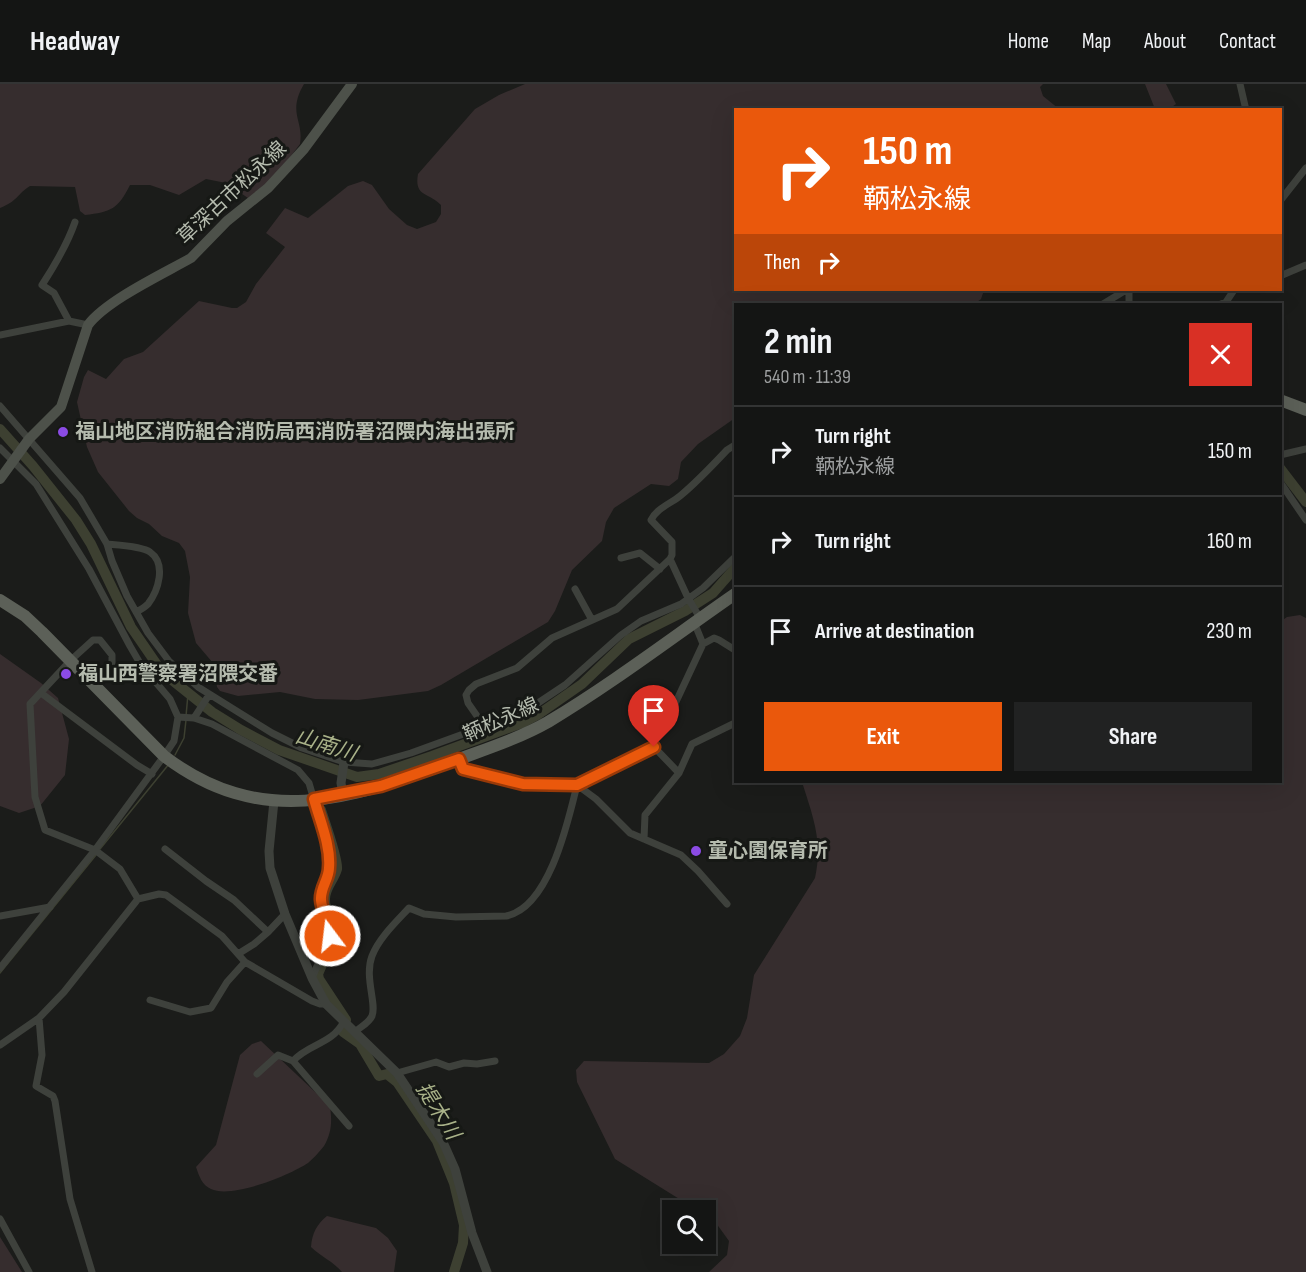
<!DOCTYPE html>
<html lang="en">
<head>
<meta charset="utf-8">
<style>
  :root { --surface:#141514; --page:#212222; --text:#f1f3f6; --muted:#9d9fa0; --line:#333434; --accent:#ea580c }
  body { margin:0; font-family:"Sofia Sans Condensed","Noto Sans JP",sans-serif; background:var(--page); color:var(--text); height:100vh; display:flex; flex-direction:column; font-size:22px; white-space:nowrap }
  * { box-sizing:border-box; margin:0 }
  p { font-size:20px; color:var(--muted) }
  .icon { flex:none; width:33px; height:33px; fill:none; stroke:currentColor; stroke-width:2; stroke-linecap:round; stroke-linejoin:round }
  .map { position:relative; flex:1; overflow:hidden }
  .drawer { position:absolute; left:734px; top:219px; width:548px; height:480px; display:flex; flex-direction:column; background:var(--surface); border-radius:0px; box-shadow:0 6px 24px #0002,0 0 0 2px var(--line) }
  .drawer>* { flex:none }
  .banner { position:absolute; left:734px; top:24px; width:548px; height:183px; border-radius:0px; box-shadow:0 6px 24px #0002,0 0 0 2px var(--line); background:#ea580c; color:#fff; overflow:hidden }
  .tools { position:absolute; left:662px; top:1116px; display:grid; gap:12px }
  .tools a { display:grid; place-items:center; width:54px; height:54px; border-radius:0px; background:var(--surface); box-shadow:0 6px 24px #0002,0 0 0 2px var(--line); font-size:30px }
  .pin { position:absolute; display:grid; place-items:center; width:51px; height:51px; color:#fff; margin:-62px -26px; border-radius:50% 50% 50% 0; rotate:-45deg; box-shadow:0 0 6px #0007 }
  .pin .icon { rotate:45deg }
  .me { position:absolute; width:66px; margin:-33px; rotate:345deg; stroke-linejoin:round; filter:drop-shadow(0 0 4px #0008) }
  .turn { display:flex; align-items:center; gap:21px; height:126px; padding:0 30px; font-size:27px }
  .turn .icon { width:78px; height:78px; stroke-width:2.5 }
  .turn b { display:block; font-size:42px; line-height:51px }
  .then { display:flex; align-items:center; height:57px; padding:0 30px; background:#0003; gap:12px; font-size:22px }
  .round { display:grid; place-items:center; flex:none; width:63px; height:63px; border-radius:0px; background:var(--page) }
  .head { display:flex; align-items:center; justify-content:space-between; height:102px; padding:0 30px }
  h1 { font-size:36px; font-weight:700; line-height:45px }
  .cta { display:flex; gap:12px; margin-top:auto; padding:12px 30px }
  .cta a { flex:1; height:69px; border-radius:0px; background:var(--accent); color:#fff; font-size:24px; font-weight:700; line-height:69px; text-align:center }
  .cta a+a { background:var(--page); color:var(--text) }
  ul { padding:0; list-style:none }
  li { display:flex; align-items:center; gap:18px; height:90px; padding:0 30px; border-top:2px solid var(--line) }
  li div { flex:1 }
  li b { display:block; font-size:22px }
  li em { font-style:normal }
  header { display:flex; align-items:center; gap:36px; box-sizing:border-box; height:84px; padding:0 30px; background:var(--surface); border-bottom:2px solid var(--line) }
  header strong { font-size:28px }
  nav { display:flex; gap:33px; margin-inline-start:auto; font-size:21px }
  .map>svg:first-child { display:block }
</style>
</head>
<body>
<header>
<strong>Headway</strong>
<nav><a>Home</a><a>Map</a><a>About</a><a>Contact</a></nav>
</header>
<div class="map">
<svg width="1306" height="1188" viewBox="0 0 1306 1188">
  <rect width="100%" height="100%" fill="#1b1c1a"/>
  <!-- green -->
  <path fill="#362d2e" d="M0,0H304C287,29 304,36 300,60L274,94L248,114L226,99L206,95L179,111L150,101H130C118,125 111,128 85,131L80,127L75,103L30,102C17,110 18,117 0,124Z
    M525,0H1043L1040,3L1043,12L1059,25L735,26V206H984L981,215L977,218H950L947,220H735V334L698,360L681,378L678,395L669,402L651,400L614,424L606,438L602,457L572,486L555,527L548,538L441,601L428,607L358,616L315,615L280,608L238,612L220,607L217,603L213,579L196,559L188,529L190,493L185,467L179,459L162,452L149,440L137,434L129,427L98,388L87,363L77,318L84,293L88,286L106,295L124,275L143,268L199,217L232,224H237L246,218L256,200L285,163L266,149L285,124L308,134L348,102L363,97L372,101L389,125L407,141L417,145L436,138L441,130V121C428,108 414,113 418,90L475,25L499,11Z
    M1145,0H1166L1176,20L1169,25H1155Z
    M1300,531L1306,534V1188H709L727,1171L729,1157L716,1139L705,1132V1126H697L615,1075L577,998L576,986L584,977L709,979L724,970L740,952L747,934L754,891L815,794C823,757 813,733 802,698H1280V538L1287,533Z
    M0,570L41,599L58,614L69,655L65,691L40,722L19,729L0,722Z
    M261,957L330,1022C332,1037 332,1048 324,1062C320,1067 313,1075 308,1079C290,1091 232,1115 211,1105C202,1101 199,1092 196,1083L216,1061L240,971L252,960Z
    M327,1132L376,1144L388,1154L397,1167L394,1188H342C334,1178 320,1172 311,1163C312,1149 317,1140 327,1132Z
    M0,1153L22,1188H0Z"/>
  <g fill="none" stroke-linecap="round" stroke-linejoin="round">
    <!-- stream -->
    <path stroke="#3d4031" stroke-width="1.5" d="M186,632L188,610
      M175,671L184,654L186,636
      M100,765L169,680
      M0,889L96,771"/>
    <!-- river -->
    <path stroke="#3d4031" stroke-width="10" d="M0,345L33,382L76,436L91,460L131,543L162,588L212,628L241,646L279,666L357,693L379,690L432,672L522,639L539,630L582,600L629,555L685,527L713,509L735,484
      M1280,384L1306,418
      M321,726C324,736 339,777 337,785C334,796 325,803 325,815C324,828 335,838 335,851L318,890L319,895L346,936
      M344,946L343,948L360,960L379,992L387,990L397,998L437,1057L454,1099L464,1141L463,1159L454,1188"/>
    <!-- minor -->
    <path stroke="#3e413c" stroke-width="7" d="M1240,0L1246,26
      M1280,117L1306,84
      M1280,192L1306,181
      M1129,206V220
      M1103,220L1126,206
      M1221,220L1226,218L1234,206
      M69,237L54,209L42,201C55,181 67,161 75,138
      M0,251L69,237L88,241
      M0,322L80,414L107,460L112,477L127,512L148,549L169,577L198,603L272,649L302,664L344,678L372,680L411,669L510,633L535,621L565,601L621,551L641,537L681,520L703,504L735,473
      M0,364L36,400L89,485L130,562L141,581L170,615L178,633L194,634L212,640L298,686L309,699L324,750L330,779L329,789L321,808V818L330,852L312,894
      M1280,371L1306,365
      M1280,398L1306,436
      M107,460C118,461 142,462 150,468C167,480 158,507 148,520C145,523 140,526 136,528
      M621,474L640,469L660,485
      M575,505L592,536
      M700,534L688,514L670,475L672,471V458L651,436C657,424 670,420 680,412C697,398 712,382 727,366L735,361
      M703,560L714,554L719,556L735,566
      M94,599L112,579V571L100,556H93L71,576L30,620L35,713L45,746L95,766L120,785L138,815L159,810L166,811L222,852L245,878L312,917L320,920H326
      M41,609L137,681L152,690
      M194,634L209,611
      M484,642L468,619L466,611L469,606L476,600L517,584L552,554L617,525L670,475
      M459,675L463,685L523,701H577L654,663
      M679,689L654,663L653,645L674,622L703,560L694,538
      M644,755L645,731L679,689L692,660L735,639
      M165,765L206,797L234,816L268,848L254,860L238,870
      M0,832L50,823
      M268,848L285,830
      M0,884L95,766L164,672L174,657L178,633
      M150,916L190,928L211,924L227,898L245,878
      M39,934L42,971L36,1002L53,1012L55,1017L70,1115L92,1188
      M344,937C332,961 309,959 293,977L349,1042
      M355,948C360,943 369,939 372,932C377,920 364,893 372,872C379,854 396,838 409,824L424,830L456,833L506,832C549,824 568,738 577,701L596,715L630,749L681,771L698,787L727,820
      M0,961L39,934L64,908L138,815
      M397,989L436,978L449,983L464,979L477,980L495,977
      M257,990L278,971L293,977
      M0,1135L29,1188"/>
    <!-- tertiary -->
    <path stroke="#3e413c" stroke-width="9" d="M343,710L341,699L344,678
      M274,717L269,767L270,784L285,830L312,894L326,920L397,989L443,1058L455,1085L472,1149L487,1188"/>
    <!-- secondary -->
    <path stroke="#4d514a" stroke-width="10" d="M0,395L29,355L61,323L88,241C107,216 163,190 191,174L227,137L268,104L304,65L352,0"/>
    <!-- primary -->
    <path stroke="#5c6058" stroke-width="12" d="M1280,316L1306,326
      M0,516L25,532L42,548L164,672C260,745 348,716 451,678C483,666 518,655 548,638C613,599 673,553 735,510"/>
  </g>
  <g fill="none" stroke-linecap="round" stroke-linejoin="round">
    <!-- route casing -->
    <g stroke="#983908" stroke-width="15">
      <path id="route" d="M330,852C329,840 322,828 321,816C320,804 329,795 329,784C331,762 320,737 314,715L381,702L459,675L463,685L523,700L577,701L654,663"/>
    </g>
    <!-- route -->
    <use href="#route" stroke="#ea580c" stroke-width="10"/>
  </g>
  <!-- markers -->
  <g fill="#8b4be4" stroke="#161815" stroke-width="2">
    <circle cx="63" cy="348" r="6"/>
    <circle cx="66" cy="590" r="6"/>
    <circle cx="696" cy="767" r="6"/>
  </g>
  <g text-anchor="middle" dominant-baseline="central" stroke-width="6" stroke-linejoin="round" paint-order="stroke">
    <!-- street labels -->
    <g font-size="20" fill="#b5bbae" stroke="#161815">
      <text transform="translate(232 109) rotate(-43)">草深古市松永線</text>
      <text transform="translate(501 636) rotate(-24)">鞆松永線</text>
    </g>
    <!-- poi labels -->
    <g font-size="20" font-weight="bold" fill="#b5bbae" stroke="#161815" text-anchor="start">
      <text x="75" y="348">福山地区消防組合消防局西消防署沼隈内海出張所</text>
      <text x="78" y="590">福山西警察署沼隈交番</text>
      <text x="708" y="767">童心園保育所</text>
    </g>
    <!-- water labels -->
    <g font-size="21" font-style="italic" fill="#a9b289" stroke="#161815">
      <text transform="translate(326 661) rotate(18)">山南川</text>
      <text transform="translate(438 1027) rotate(58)">提木川</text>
    </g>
  </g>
</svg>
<div class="tools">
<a><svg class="icon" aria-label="search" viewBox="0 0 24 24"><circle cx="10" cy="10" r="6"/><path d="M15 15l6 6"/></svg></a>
</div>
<div class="pin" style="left:654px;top:663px;background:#d93025"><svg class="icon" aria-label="arrive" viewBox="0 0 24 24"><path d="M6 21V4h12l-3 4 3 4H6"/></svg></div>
<svg class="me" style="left:330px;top:852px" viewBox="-20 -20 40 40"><circle r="17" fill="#ea580c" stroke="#fff" stroke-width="3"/><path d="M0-11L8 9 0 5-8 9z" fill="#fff"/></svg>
<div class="banner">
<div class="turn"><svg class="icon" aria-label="right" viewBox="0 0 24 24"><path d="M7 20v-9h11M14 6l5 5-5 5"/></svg><div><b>150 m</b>鞆松永線</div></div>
<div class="then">Then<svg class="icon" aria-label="right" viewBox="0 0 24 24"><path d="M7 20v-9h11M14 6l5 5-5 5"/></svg></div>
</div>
<section class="drawer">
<div class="head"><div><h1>2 min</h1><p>540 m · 11:39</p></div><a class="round" style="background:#d93025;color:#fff"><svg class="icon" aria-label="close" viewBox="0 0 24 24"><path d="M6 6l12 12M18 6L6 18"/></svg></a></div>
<ul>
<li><svg class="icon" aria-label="right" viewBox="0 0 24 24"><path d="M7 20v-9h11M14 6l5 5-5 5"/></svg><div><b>Turn right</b><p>鞆松永線</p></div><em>150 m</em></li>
<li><svg class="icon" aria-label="right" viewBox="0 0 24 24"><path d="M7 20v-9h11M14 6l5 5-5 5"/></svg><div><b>Turn right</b></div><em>160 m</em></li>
<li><svg class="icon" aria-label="arrive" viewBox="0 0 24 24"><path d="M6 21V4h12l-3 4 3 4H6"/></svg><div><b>Arrive at destination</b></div><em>230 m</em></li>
</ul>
<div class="cta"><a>Exit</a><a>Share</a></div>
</section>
</div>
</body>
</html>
